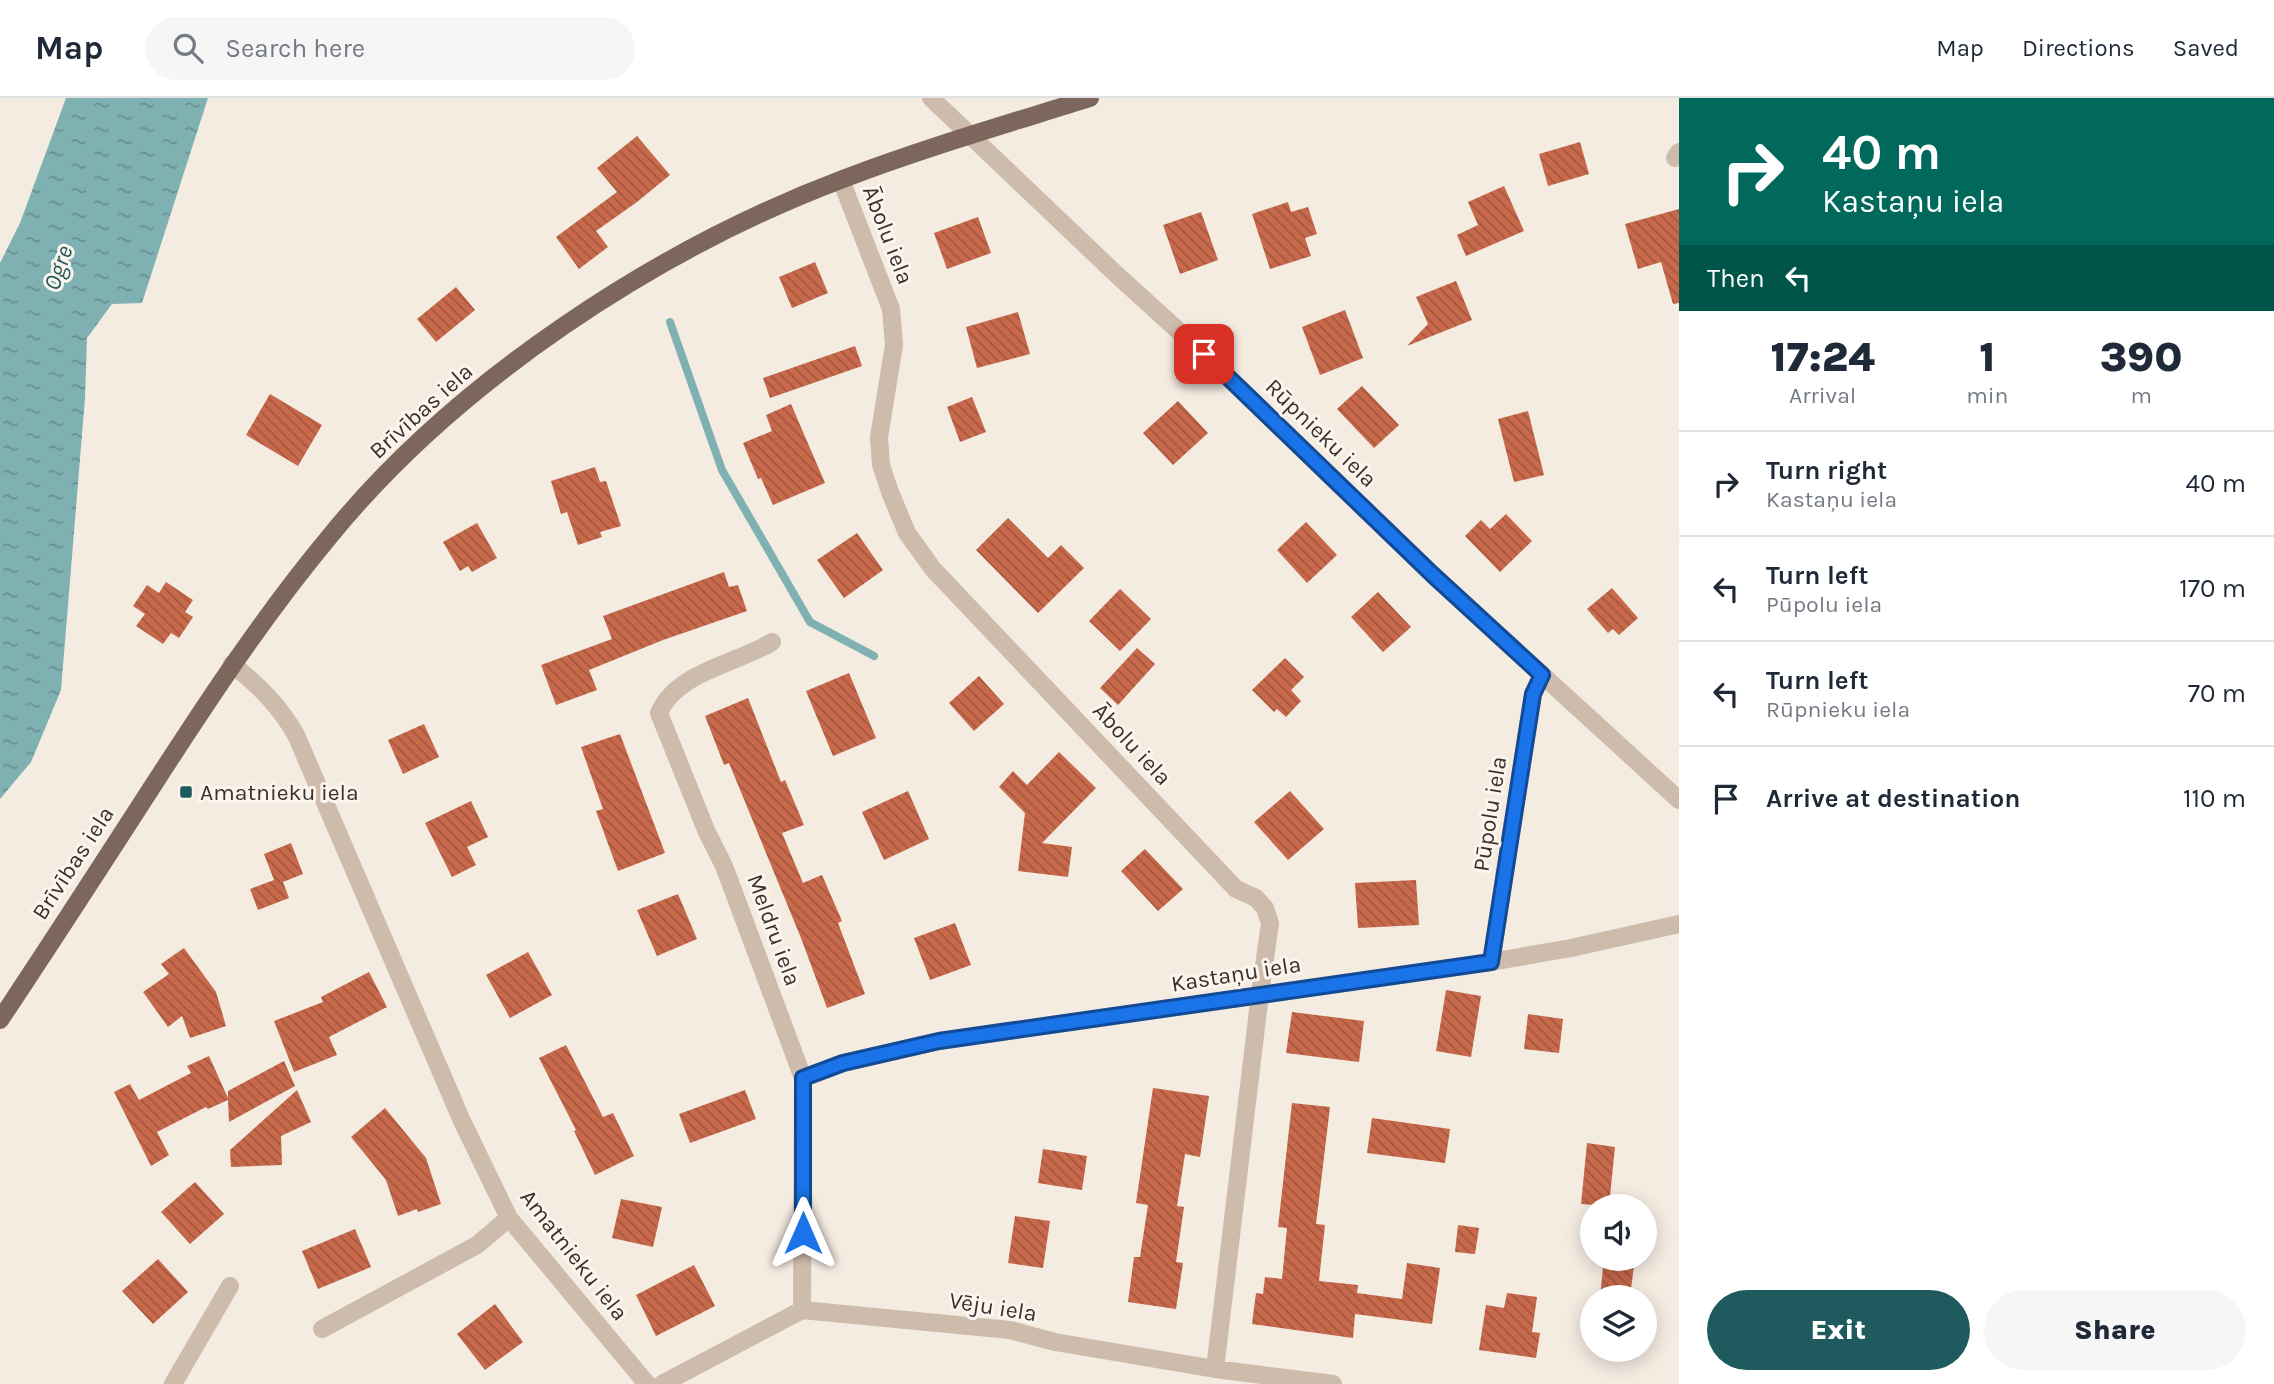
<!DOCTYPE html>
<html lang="en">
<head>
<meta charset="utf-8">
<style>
  :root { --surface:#fff; --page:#f6f6f7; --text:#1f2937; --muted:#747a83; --line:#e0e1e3; --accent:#1f5a5e }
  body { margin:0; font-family:Karla,sans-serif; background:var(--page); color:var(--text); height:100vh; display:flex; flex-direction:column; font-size:26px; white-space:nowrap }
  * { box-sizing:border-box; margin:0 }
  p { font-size:23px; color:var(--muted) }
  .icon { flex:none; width:38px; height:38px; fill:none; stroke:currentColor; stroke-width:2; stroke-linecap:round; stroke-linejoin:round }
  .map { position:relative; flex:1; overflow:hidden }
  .drawer { display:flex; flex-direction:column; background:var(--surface); width:595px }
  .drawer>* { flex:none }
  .hud { background:#00695c; color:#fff; overflow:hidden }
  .fabs { position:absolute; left:1580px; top:1096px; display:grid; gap:14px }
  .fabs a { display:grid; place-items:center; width:77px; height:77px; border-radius:50%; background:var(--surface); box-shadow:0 4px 18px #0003; font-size:35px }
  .pin { position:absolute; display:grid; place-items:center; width:60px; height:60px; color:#fff; margin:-30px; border-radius:14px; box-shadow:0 4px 10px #0006 }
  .me { position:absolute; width:77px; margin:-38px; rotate:0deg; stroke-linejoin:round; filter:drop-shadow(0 0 5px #0008) }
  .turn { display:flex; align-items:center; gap:24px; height:147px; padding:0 28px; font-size:32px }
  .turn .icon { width:91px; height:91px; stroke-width:2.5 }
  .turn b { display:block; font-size:49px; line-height:60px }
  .then { display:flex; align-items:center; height:66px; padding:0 28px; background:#0003; gap:14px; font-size:26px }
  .eta { display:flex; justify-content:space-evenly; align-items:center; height:119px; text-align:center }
  .eta b { font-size:42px; font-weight:800; line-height:49px }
  .cta { display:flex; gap:14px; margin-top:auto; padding:14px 28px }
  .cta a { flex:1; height:80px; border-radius:42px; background:var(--accent); color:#fff; font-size:28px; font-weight:800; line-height:80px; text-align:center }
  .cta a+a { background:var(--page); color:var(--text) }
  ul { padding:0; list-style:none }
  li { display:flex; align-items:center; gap:21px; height:105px; padding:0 28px; border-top:2px solid var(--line) }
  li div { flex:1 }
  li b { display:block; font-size:26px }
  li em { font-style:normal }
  header { display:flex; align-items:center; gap:42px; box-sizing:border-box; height:98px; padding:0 35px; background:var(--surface); border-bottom:2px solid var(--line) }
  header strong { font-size:33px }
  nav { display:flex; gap:38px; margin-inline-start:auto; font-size:24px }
  .search { width:490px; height:63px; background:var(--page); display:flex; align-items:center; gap:18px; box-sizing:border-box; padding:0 24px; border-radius:38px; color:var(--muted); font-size:26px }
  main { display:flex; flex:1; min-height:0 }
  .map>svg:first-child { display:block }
</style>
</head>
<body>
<header>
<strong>Map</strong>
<div class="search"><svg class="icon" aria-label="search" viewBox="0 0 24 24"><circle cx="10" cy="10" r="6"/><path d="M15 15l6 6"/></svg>Search here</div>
<nav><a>Map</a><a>Directions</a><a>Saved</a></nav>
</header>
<main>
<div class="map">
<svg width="1679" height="1286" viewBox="0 0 1679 1286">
  <defs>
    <pattern id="water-ripples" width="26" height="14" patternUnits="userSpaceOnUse" patternTransform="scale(1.75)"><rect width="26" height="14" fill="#7fb0b2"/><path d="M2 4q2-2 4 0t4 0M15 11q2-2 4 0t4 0" fill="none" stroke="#699091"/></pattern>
    <pattern id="building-back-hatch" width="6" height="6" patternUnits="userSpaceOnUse" patternTransform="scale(1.75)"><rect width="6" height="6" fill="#c8694b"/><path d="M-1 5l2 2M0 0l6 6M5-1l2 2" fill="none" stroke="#a4573f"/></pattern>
  </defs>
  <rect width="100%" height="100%" fill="#f4ebe1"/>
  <!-- water -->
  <path fill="url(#water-ripples)" d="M66,0H208L142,205L112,206L87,240L85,300L61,592L31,664L0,701V165L20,125Z"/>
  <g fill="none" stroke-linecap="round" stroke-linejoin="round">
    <!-- stream -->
    <path stroke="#7fb0b2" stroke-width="8" d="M670,224L722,372L810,524L874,558"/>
  </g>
  <!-- building -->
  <path fill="url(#building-back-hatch)" d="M637,38L670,77L637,104L596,133L608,149L579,171L556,139L617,94L597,70Z
    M1580,44L1589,76L1548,88L1539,56Z
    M1504,88L1524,133L1466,158L1457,137L1478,127L1468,104Z
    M1288,104L1291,114L1308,109L1317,136L1305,140L1311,158L1270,171L1252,116Z
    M1679,111V205L1673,206L1661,164L1638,171L1625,126Z
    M1201,114L1218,162L1180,176L1163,127Z
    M978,119L991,155L947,171L934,135Z
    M815,164L828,195L792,210L779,179Z
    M1456,183L1472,222L1407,248L1428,226L1416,199Z
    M456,189L475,212L436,244L417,221Z
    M1345,212L1363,260L1320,277L1302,229Z
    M1018,214L1030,256L977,270L966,229Z
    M855,248L862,268L770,300L763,280Z
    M1362,288L1399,327L1374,350L1337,311Z
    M270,296L322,327L298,368L246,337Z
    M972,299L986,334L960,344L947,309Z
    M1178,303L1208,335L1173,367L1143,335Z
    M791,306L825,385L773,407L761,380L758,381L743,345L772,333L766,317Z
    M1528,313L1544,377L1514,384L1498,321Z
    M595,369L600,384L606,383L621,428L600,434L602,439L578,447L567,414L561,416L551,383Z
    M1506,416L1532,443L1500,474L1465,438L1481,422L1490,431Z
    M1008,420L1048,460L1061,447L1084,470L1038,515L976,452Z
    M1306,424L1337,457L1307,485L1277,452Z
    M477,425L497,460L472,474L468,468L460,473L443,444Z
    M857,435L883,472L844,500L817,462Z
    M724,474L729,489L738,487L747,513L663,542L589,572L597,592L556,607L541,567L612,541L603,518Z
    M166,484L193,502L185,514L193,519L179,540L171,535L163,546L136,528L145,516L133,508L147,487L159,495Z
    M1612,490L1638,520L1619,537L1613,531L1608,535L1587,511Z
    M1120,491L1151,521L1120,553L1089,523Z
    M1378,494L1411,529L1383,554L1351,519Z
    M1137,550L1155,566L1118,607L1100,590Z
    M1285,560L1304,579L1291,592L1301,603L1286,619L1277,611L1274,614L1252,592Z
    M849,575L876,640L833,658L806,593Z
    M979,578L1004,606L974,633L949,605Z
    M748,600L781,684L785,682L804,727L782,735L803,785L822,777L842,823L838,825L865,896L827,910L801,840L729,665L724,667L705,618Z
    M424,626L439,659L403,676L388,642Z
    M620,636L665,755L618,773L596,713L603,711L581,649Z
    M1059,654L1096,690L1042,745L1072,749L1068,779L1018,773L1025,715L999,689L1013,673L1027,687Z
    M908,693L929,741L884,762L862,714Z
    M1290,693L1324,731L1288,762L1254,724Z
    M471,703L488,739L467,749L476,767L452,779L425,725Z
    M291,745L303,776L283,784L289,800L258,812L250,791L274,782L264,756Z
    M1145,751L1183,791L1158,813L1121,773Z
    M1416,782L1419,827L1358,830L1355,785Z
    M678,796L697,841L657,858L637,812Z
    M955,825L971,867L930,882L914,840Z
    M184,850L216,894L226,928L190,940L182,918L168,929L143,894L169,876L161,866Z
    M528,854L552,897L510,920L486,877Z
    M369,874L387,909L329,939L337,957L294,974L274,923L323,904L321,899Z
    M1446,892L1481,898L1471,959L1436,953Z
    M1292,914L1364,923L1359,964L1286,955Z
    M1528,916L1563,921L1559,955L1524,951Z
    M566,947L603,1019L613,1015L634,1058L595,1077L574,1033L576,1032L539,960Z
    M209,958L228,1000V993L284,963L295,988L229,1024L228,1002L208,1011L206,1009L157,1034L169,1057L151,1068L114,994L130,986L139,1002L191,975L187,968Z
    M1153,990L1209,998L1200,1059L1185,1056L1177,1108L1184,1109L1176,1164L1183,1165L1176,1211L1128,1204L1134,1159H1140L1148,1107L1136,1105Z
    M297,992L311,1024L281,1038L282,1067L231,1069L230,1052Z
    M745,992L756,1021L690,1045L679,1016Z
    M1292,1005L1330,1009L1316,1126L1325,1127L1319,1183L1358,1187L1357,1195L1402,1201L1407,1165L1440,1170L1432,1226L1355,1216L1353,1240L1252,1226L1256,1195L1263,1196L1265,1179L1282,1181L1287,1130L1278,1129Z
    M385,1010L426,1060L441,1106L418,1114L417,1111L398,1118L386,1082L351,1039Z
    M1372,1020L1450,1031L1445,1065L1367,1055Z
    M1587,1045L1615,1049L1609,1108L1581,1106Z
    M1043,1051L1087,1058L1082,1092L1038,1085Z
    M195,1084L224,1116L190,1146L161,1114Z
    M621,1101L662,1109L653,1149L612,1140Z
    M1015,1118L1050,1123L1043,1170L1008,1165Z
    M1458,1127L1479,1130L1475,1156L1455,1154Z
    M355,1131L371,1169L318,1191L302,1153Z
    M1604,1160H1635L1630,1199H1600Z
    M158,1161L188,1194L153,1226L122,1193Z
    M694,1167L715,1208L656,1238L636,1197Z
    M1507,1195L1537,1199L1532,1234L1540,1235L1536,1260L1479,1252L1486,1207L1504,1210Z
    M495,1206L523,1244L485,1272L457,1236Z"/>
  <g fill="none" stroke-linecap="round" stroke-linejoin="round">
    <!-- minor -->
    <path stroke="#cdbbac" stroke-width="18" d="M931,0L1117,177L1204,256L1433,477L1679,702
      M1675,60L1679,54
      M841,82L891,211L894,247L879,339L881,367L890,394L907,435L933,471L1236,791L1256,800L1265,810L1270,825L1260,896L1215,1271
      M772,544C736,566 676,574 659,615L706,732L724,768L803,980L802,1212
      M232,566C258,587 279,607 296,637L462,1023L509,1120L647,1286
      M1491,864L1533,596L1542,577
      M803,980L843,965L939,943L1491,864L1571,850L1679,826
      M322,1231L477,1147L509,1120
      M173,1286L230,1188
      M662,1286L802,1212L1010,1232L1055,1244L1215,1271L1333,1286"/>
    <!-- major -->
    <path stroke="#7d675c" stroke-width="18" d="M0,922C52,844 103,765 154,686C209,601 265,516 330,438C456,283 657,151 843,81C924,50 1007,26 1090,0"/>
  </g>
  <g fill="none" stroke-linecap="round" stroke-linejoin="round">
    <!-- route casing -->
    <g stroke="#114b97" stroke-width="18">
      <path id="route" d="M803,1135V980L843,965L939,943L1491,864L1533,596L1542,577L1433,477L1204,256"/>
    </g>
    <!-- route -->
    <use href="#route" stroke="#1a73e8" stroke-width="12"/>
  </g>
  <!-- markers -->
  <rect fill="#1f5a5e" stroke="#fbf5ee" stroke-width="2.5" x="179" y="687" width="14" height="14" rx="3.5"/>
  <g text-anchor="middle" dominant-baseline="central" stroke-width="6" stroke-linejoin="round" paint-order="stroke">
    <!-- street labels -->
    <g font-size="23" fill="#3b302b" stroke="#fbf5ee">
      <text transform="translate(888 137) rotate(69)">Ābolu iela</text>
      <text transform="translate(421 313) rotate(-42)">Brīvības iela</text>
      <text transform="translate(1321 335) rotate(44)">Rūpnieku iela</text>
      <text transform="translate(1132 646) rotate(47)">Ābolu iela</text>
      <text transform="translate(1490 716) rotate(-81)">Pūpolu iela</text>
      <text transform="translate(73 765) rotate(-57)">Brīvības iela</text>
      <text transform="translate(774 832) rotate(70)">Meldru iela</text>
      <text transform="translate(1236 876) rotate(-9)">Kastaņu iela</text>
      <text transform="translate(574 1157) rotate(52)">Amatnieku iela</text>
      <text transform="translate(993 1209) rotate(9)">Vēju iela</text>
    </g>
    <!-- poi labels -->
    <g font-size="23" fill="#3b302b" stroke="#fbf5ee" text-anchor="start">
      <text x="200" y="694">Amatnieku iela</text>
    </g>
    <!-- water labels -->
    <g font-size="24" font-style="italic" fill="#1f5a5e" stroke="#fbf5ee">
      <text transform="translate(58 170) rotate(-71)">Ogre</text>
    </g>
  </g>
</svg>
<div class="fabs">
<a><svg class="icon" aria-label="sound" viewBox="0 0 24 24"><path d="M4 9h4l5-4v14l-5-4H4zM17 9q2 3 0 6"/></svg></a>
<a><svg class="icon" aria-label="layers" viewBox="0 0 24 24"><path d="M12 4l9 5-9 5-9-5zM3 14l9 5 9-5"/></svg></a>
</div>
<div class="pin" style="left:1204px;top:256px;background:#d93025"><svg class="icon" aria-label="arrive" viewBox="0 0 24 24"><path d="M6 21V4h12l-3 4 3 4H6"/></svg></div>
<svg class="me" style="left:803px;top:1135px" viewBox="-20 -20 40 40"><path d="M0-17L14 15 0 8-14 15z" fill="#1a73e8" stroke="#fff" stroke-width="4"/></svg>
</div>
<section class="drawer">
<div class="hud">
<div class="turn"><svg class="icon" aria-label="right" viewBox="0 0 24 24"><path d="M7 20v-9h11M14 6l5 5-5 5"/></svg><div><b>40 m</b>Kastaņu iela</div></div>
<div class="then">Then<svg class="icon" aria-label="left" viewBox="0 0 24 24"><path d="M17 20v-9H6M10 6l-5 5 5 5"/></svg></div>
</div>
<div class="eta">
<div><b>17:24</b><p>Arrival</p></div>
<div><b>1</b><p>min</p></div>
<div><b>390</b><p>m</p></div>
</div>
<ul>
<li><svg class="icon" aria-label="right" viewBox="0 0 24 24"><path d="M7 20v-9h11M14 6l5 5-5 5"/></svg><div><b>Turn right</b><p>Kastaņu iela</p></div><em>40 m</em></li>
<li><svg class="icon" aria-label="left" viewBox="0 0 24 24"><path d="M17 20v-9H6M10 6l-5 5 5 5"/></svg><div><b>Turn left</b><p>Pūpolu iela</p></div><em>170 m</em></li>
<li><svg class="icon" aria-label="left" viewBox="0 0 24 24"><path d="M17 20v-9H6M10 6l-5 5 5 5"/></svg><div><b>Turn left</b><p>Rūpnieku iela</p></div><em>70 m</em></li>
<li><svg class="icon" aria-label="arrive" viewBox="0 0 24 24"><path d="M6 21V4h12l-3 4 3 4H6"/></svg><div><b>Arrive at destination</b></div><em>110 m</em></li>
</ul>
<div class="cta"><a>Exit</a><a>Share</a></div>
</section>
</main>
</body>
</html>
